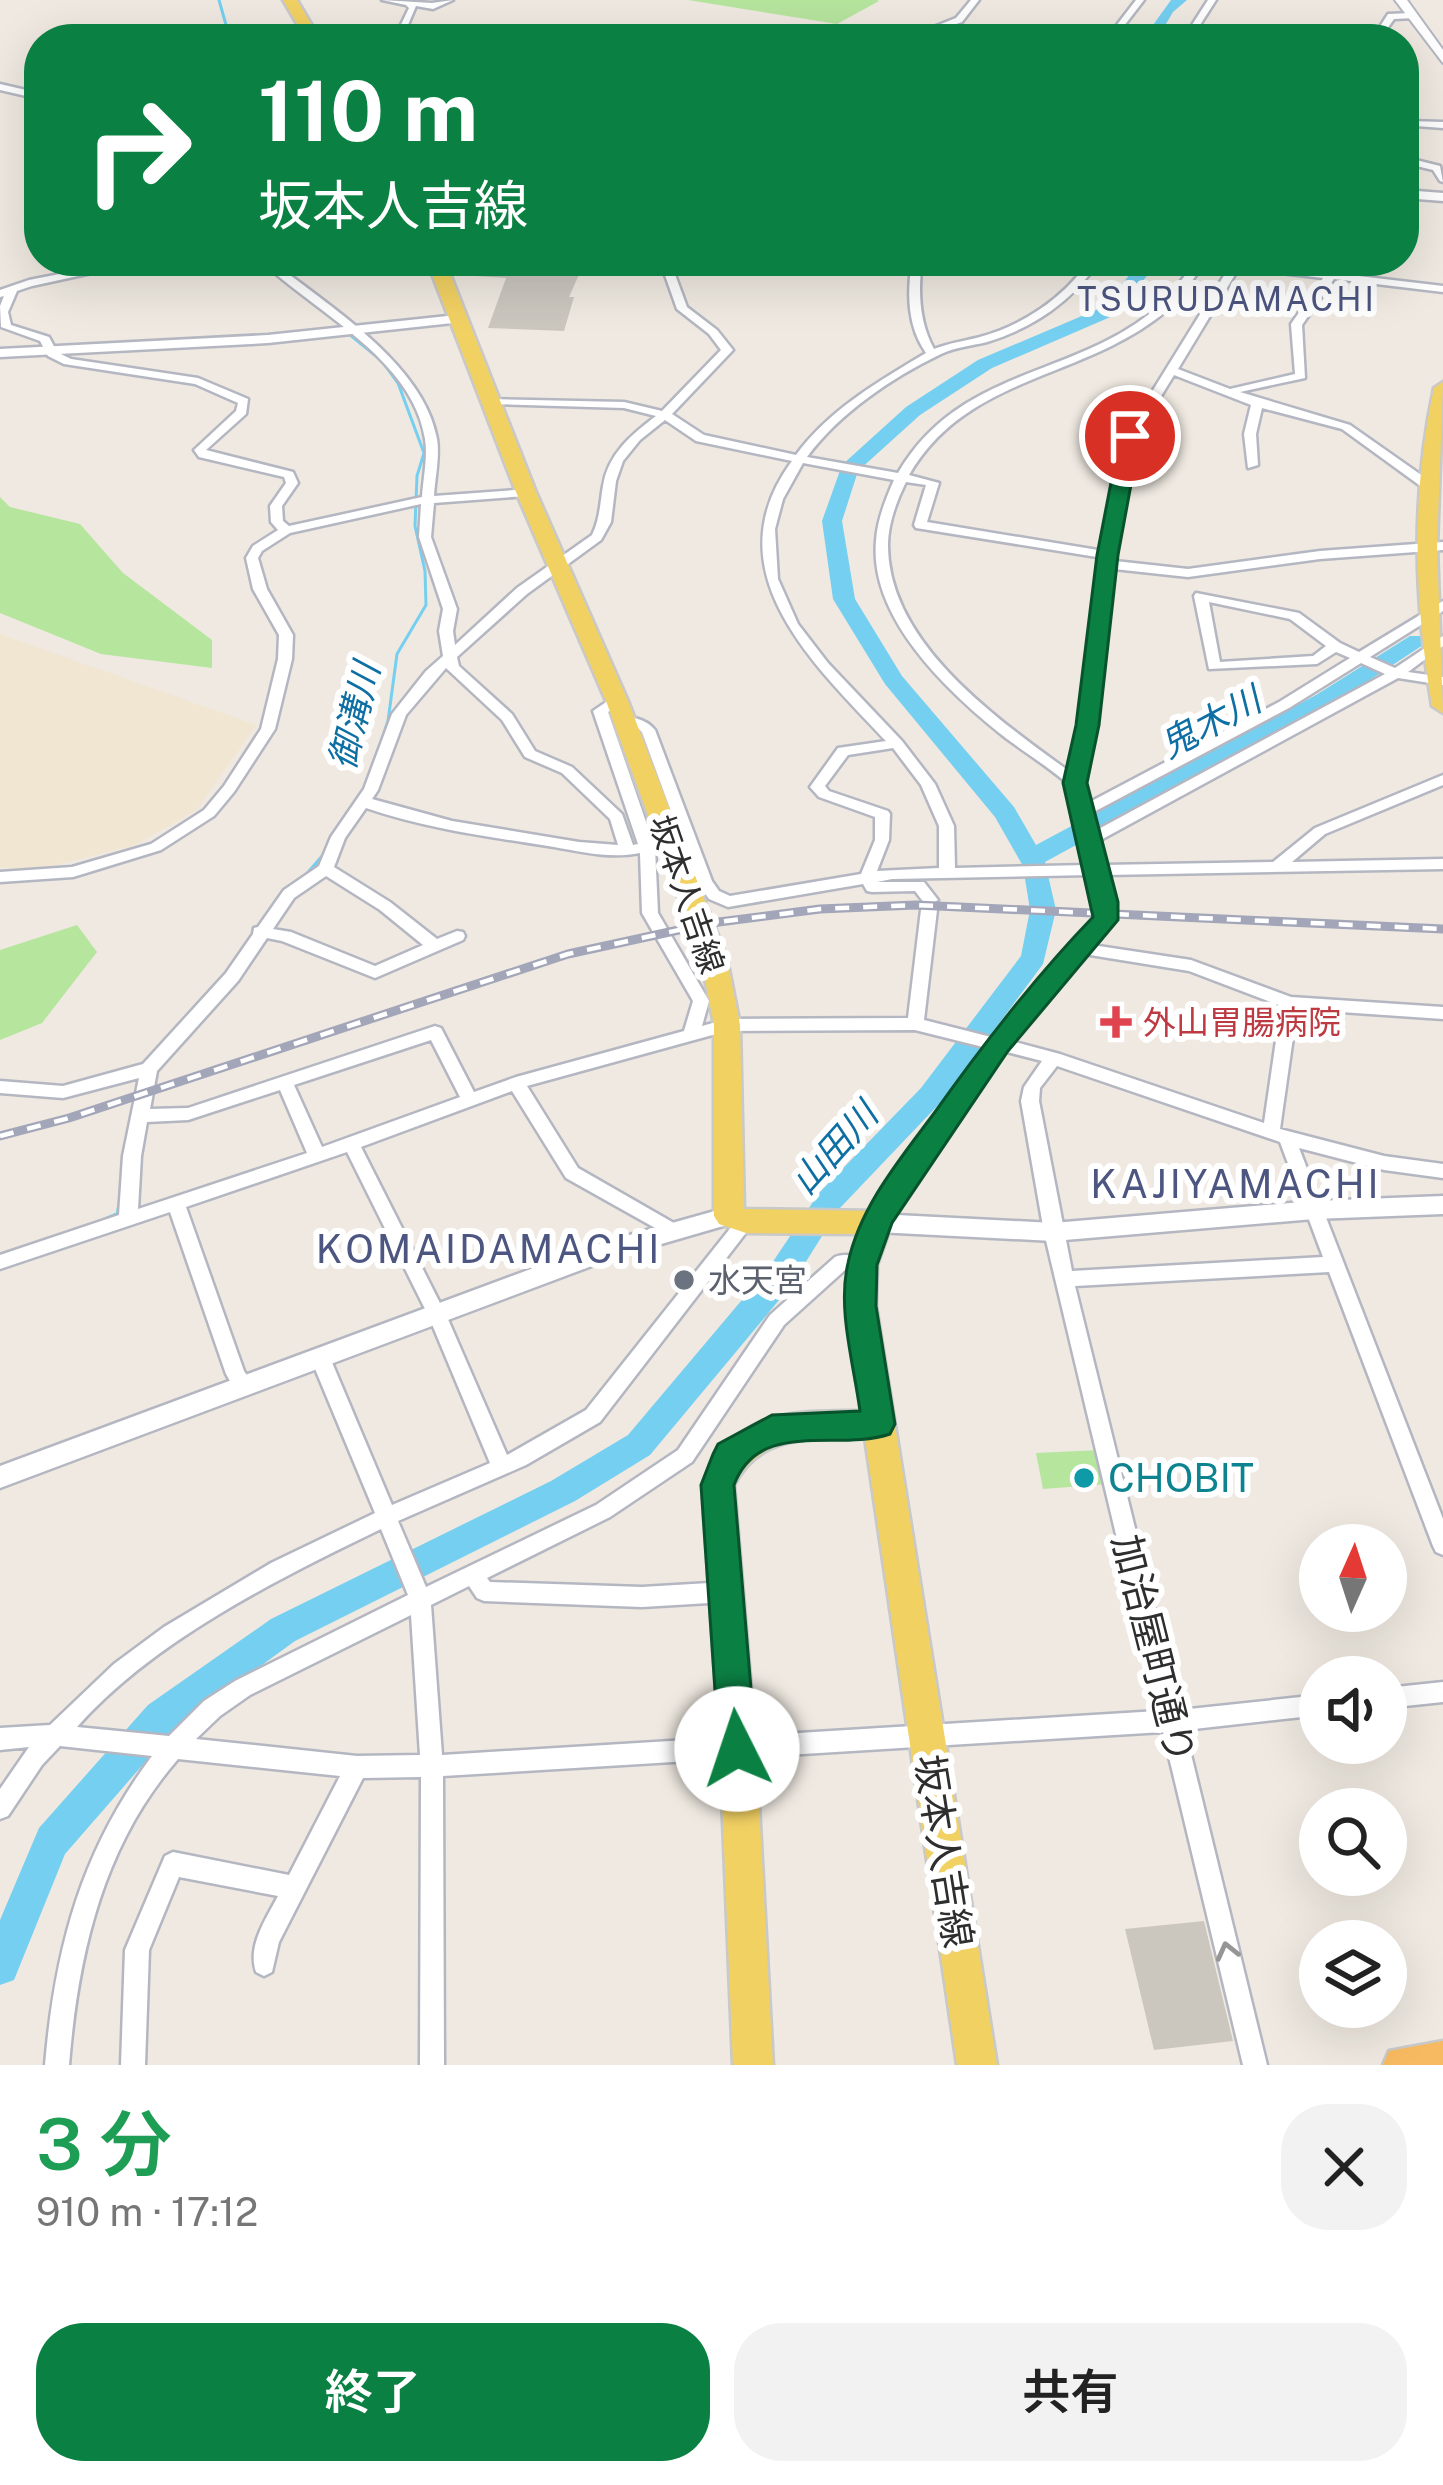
<!DOCTYPE html>
<html lang="ja">
<head>
<meta charset="utf-8">
<style>
  :root { --surface:#fff; --page:#f2f2f2; --text:#222; --muted:#767676; --accent:#0b8043 }
  body { margin:0; font-family:"Public Sans","Noto Sans JP",sans-serif; background:var(--page); color:var(--text); height:100vh; display:flex; flex-direction:column; font-size:45px; white-space:nowrap }
  * { box-sizing:border-box; margin:0 }
  p { font-size:39px; color:var(--muted) }
  .icon { flex:none; width:66px; height:66px; fill:none; stroke:currentColor; stroke-width:2; stroke-linecap:round; stroke-linejoin:round }
  .map { position:relative; height:2065px; overflow:hidden }
  .side { display:flex; flex-direction:column; background:var(--surface); flex:1 }
  .side>* { flex:none }
  .guide { position:absolute; left:24px; top:24px; width:1395px; height:252px; border-radius:48px; box-shadow:0 12px 48px #0002; background:#0b8043; color:#fff; overflow:hidden }
  .needle { width:78px; rotate:3deg }
  .buttons { position:absolute; left:1299px; top:1524px; display:grid; gap:24px }
  .buttons a { display:grid; place-items:center; width:108px; height:108px; border-radius:50%; background:var(--surface); box-shadow:0 12px 48px #0002; font-size:60px }
  .pin { position:absolute; display:grid; place-items:center; width:102px; height:102px; color:#fff; margin:-51px; border:6px solid #fff; border-radius:50%; box-shadow:0 3px 12px #0007 }
  .me { position:absolute; width:132px; margin:-66px; rotate:356deg; stroke-linejoin:round; filter:drop-shadow(0 0 9px #0008) }
  .turn { display:flex; align-items:center; gap:42px; height:252px; padding:0 36px; font-size:54px }
  .turn .icon { width:156px; height:156px; stroke-width:2.5 }
  .turn b { display:block; font-size:84px; line-height:102px }
  .round { display:grid; place-items:center; flex:none; width:126px; height:126px; border-radius:48px; background:var(--page) }
  .head { display:flex; align-items:center; justify-content:space-between; height:204px; padding:0 36px }
  h1 { font-size:72px; font-weight:600; line-height:90px; color:#1e9e55 }
  .action { display:flex; gap:24px; margin-top:auto; padding:24px 36px }
  .action a { flex:1; height:138px; border-radius:48px; background:var(--accent); color:#fff; font-size:48px; font-weight:600; line-height:138px; text-align:center }
  .action a+a { background:var(--page); color:var(--text) }
  .map>svg:first-child { display:block }
</style>
</head>
<body>
<div class="map">
<svg width="1443" height="2065" viewBox="0 0 1443 2065">
  <rect width="100%" height="100%" fill="#efe9e1"/>
  <!-- education -->
  <path fill="#f0e6d1" d="M0,634L256,725L196,810L135,845L36,870L0,867Z"/>
  <!-- green -->
  <path fill="#b6e59e" d="M688,0H877L879,1L837,24Z
    M0,497L10,507L80,524L123,573L212,640V668L101,654L0,613Z
    M77,925L97,952L42,1023L0,1040V950Z
    M1100,1450L1108,1484L1043,1489L1036,1453Z"/>
  <g fill="none" stroke-linecap="round" stroke-linejoin="round">
    <!-- stream-far1 -->
    <path stroke="#75cff0" stroke-width="3" d="M219,0L230,39
      M250,261L264,264L342,326
      M349,334L382,361L398,383L424,453L417,476L415,526L425,571L426,605L397,654L388,721L374,763"/>
    <!-- stream -->
    <path stroke="#75cff0" stroke-width="4.5" d="M368,779L375,760
      M304,878L324,855
      M97,1223L118,1214L120,1201"/>
    <!-- river -->
    <path fill="#75cff0" fill-rule="evenodd" d="M1171,0H1187L1173,12L1157,39H1143Z
      M1141,261H1159L1115,315L992,368L920,415L858,471L842,521L855,599L902,676L1014,807L1036,845L1316,695L1410,636H1426L1429,641L1332,705L1045,862L1056,910L1043,964L941,1102L839,1209L790,1287L650,1455L575,1501L295,1641L174,1729L65,1854L14,1980L0,1985V1920L39,1828L148,1705L271,1619L551,1481L628,1435L768,1269L819,1193L921,1088L1021,956L1030,910L1023,866L995,817L885,684L833,599L822,521L842,465L906,407L978,360L1103,307Z"/>
  </g>
  <!-- building -->
  <path fill="#cbc7bf" d="M483,261H585L569,297H574L564,331L488,328L506,278L476,276Z
    M1204,1921L1233,2041L1154,2050L1125,1929Z"/>
  <g fill="none" stroke-linecap="round" stroke-linejoin="round">
    <!-- minor casing -->
    <g stroke="#b4b7c1" stroke-width="5">
      <path id="minor" d="M382,0L432,3L453,0L433,9L416,6L402,39H394L409,8L406,5Z
        M971,0H979L962,22L915,39H903L956,18Z
        M1136,0H1144L1114,39H1106Z
        M1208,0H1216L1191,39H1183Z
        M1412,13L1415,18L1394,19L1380,39H1372L1388,14Z
        M1409,121L1443,122V128L1416,126L1409,154L1404,157V136Z
        M1404,157L1440,166L1443,182L1440,181L1433,170L1404,163Z
        M126,261H147L32,286L17,291L8,312L11,325L49,337L57,352L71,359L198,378L248,399L246,414L206,450L293,472L298,483L282,506L283,521L289,526L422,497C423,479 428,457 425,439C413,359 315,312 261,261H272C328,306 424,364 437,439C440,456 435,478 434,496L530,489L532,492L526,496L434,503L431,537L457,609L453,631L455,645L517,588L592,535C600,519 600,503 603,486C608,454 631,435 656,416L624,408L493,404L489,403V399L624,402L662,411L721,350L709,334L677,309L660,261H670L687,307L717,330L733,350L672,414L704,435L796,455C829,410 879,381 926,353C907,326 907,293 912,261H922C918,291 919,322 934,349C949,343 965,341 980,337C1023,325 1064,298 1089,261H1099C1073,301 1033,328 987,342C971,346 955,347 941,354C893,377 839,413 807,457L898,473C961,365 1077,379 1160,305C1174,292 1184,277 1195,261H1205C1193,280 1182,298 1165,312C1083,380 966,375 909,475L939,483L927,522L1104,551L1113,481L1124,437L1233,261L1443,286V292L1334,279L1302,325L1305,378L1240,392L1350,425L1434,484V490H1426L1342,429L1262,408L1256,434L1258,465L1248,468L1244,434L1251,405L1174,375L1136,437L1125,481L1115,561L1188,569L1320,551L1443,542V550L1320,559L1188,577L1114,569L1095,725L1082,783L1088,803L1279,702L1350,658L1336,652L1317,664L1209,669L1194,596L1196,593L1299,613L1340,643L1359,652L1443,601V611L1370,657L1395,668L1443,636V646L1408,672L1443,677V685L1398,678L1097,842L1103,865L1273,862L1315,828L1443,775V785L1325,834L1292,862L1443,859V869L1106,875C1116,913 1118,914 1092,945L1191,960L1291,997L1443,1007V1019L1297,1009L1280,1129L1384,1156L1443,1164V1178L1384,1170L1299,1148L1443,1519V1555L1436,1552L1433,1546L1329,1272L1075,1286L1180,1710L1320,1695V1715L1185,1730L1267,2065H1243L1163,1732L443,1776L444,2065H420L421,1777L363,1778L279,1942L272,1972L264,1976L256,1972C247,1946 266,1919 278,1896L179,1877L149,1950L145,2065H121L125,1950L165,1856L173,1852L289,1875L340,1776L178,1759C103,1845 78,1954 69,2065H45C55,1948 81,1851 152,1756L60,1746L42,1765L8,1816L0,1819V1789L29,1747L0,1750V1728L50,1725L114,1664L164,1627L271,1563L375,1513L311,1359L314,1353L321,1351L328,1353L392,1505L490,1463L429,1317L347,1152L186,1207L244,1371L253,1384L250,1390C237,1394 232,1385 226,1374L170,1212L0,1269V1255L119,1215L123,1156L139,1078L63,1098L0,1093V1081L63,1086L143,1064L226,973L253,934L254,928L258,927L284,890L319,866L331,837L364,789L392,714L426,671L443,656L439,631L443,609L419,537L421,504L290,533L262,551L258,558L267,589L293,635L292,659L275,729L234,792L214,816L161,850L73,877L0,882V872L72,867L151,844L204,810L224,786L261,729L278,659L279,635L253,589L246,558L253,546L278,530L271,522L270,506L286,483L284,477L199,457L194,450L236,411L238,403L195,384L64,364L48,356L40,341L1,327L0,306L4,296L0,297V290L29,280ZM1239,268L1323,278L1291,324L1295,374L1230,389L1178,369ZM665,420L696,441L792,461C711,571 814,664 886,741L838,748L810,787L819,797L875,817V840L861,874L730,896L719,891L712,881L655,730C646,719 628,713 617,722L619,725L638,728L642,732L697,882L709,899L728,907L863,884L867,891L872,892L915,891L925,904L929,905L921,910L908,1018L727,1019L702,1026L709,1001L658,913L655,848L608,712L624,701L622,698H612L593,711L638,844L633,845L622,814L572,767L535,751L512,714L459,666L457,657L527,594L601,540L611,522L616,481L623,461L640,440ZM803,463L894,480C886,498 877,520 876,541C869,618 947,691 1002,735C1014,745 1062,776 1068,785C1074,794 1085,851 1088,865L955,868L954,826L935,784L902,741L828,663L798,624L778,579L775,529L783,499ZM906,482L926,485L914,525L916,528L1103,558L1081,725L1070,772C999,720 888,644 888,545C888,524 897,500 906,482ZM1209,602L1290,619L1326,646L1313,656L1220,662ZM1361,663L1385,674L1095,831L1090,814L1289,708ZM446,668L502,720L525,757L562,773L610,819L618,845L579,842L452,821L372,799L378,790L406,715ZM893,748L921,785L939,826V868L877,871L889,840L890,814L888,811L829,791L825,786L848,755ZM366,808C427,829 491,837 554,847C582,852 611,859 640,853L642,913L693,1001L684,1031L516,1077L474,1092L441,1028L435,1026L188,1108L150,1109L157,1071L238,981L267,938L282,941L375,978L463,940L465,936L463,932L457,931L437,939L390,902L334,867L345,838ZM1091,875L1097,902V918L995,1038L924,1020L937,910L930,905L938,900L924,882H877L892,879ZM326,876L380,910L423,945L375,966L291,932L273,929L294,898ZM1084,954L1189,971L1281,1006L1264,1123L1060,1054L1011,1041ZM915,1030L987,1048L888,1185L868,1223L871,1228L877,1230L883,1228L901,1194L1003,1051L1042,1061L1024,1087L1021,1101L1044,1232L1158,1711L442,1755L431,1605L469,1586L477,1598L484,1601L642,1607L726,1602L733,1599L736,1592L733,1585L726,1582L642,1587L490,1582L487,1578L610,1517L692,1462L784,1325L845,1270L862,1272L868,1270L871,1265L868,1260C858,1256 845,1253 835,1257L770,1315L678,1450L596,1505L426,1587L398,1521L526,1465L600,1422L755,1221L752,1216L746,1214L740,1216L586,1410L507,1455L447,1317L361,1147L512,1091L566,1178L673,1238L679,1236L682,1231L679,1226L578,1168L527,1086L727,1031ZM431,1040L460,1097L322,1147L294,1085ZM1057,1066L1280,1142L1323,1257L1072,1271L1039,1101L1040,1088ZM280,1090L307,1153L138,1209L141,1156L147,1122L188,1120ZM381,1529L408,1595L235,1681L204,1701L169,1736L77,1727C154,1640 278,1579 381,1529ZM411,1615L420,1755L357,1756L196,1739L220,1716L250,1695Z
        M1443,1682V1702L1386,1708V1688Z"/>
    </g>
    <!-- tertiary casing -->
    <g stroke="#b4b7c1" stroke-width="5">
      <path id="tertiary" d="M0,84L39,93V99L0,90Z
        M1404,190L1443,193V201L1404,198Z
        M457,315L464,319L462,322L268,343L0,357V349L268,335Z
        M1443,1196V1214L1314,1219L1053,1241L877,1232L869,1229L866,1223L869,1217L877,1214L1053,1223L1314,1201Z
        M729,1207L737,1210L740,1216L737,1222L613,1258L0,1488V1466L601,1243Z"/>
    </g>
    <!-- secondary casing -->
    <g stroke="#b4b7c1" stroke-width="4">
      <path id="secondary" d="M1395,0H1407L1443,50V63Z"/>
    </g>
    <!-- primary casing -->
    <g stroke="#c9c9c9" stroke-width="5">
      <path id="primary" d="M283,0H297L320,39H306Z
        M427,261H445L536,492L628,701L727,959L740,1025L744,1209L877,1211L887,1215L892,1223L877,1265L876,1306L997,2065H957L865,1438C813,1439 761,1432 734,1485L756,1749L773,2065H733L720,1749L702,1485C738,1409 785,1412 861,1411C852,1351 837,1293 858,1234L746,1233L719,1224L714,1216V1025L701,959L606,701L516,492Z
        M1443,382L1437,547L1443,713L1432,706C1414,599 1411,495 1434,388Z"/>
    </g>
    <!-- trunk casing -->
    <g stroke="#c9c9c9" stroke-width="5">
      <path id="trunk" d="M1443,2041V2065H1383L1389,2051Z"/>
    </g>
    <!-- minor -->
    <use href="#minor" fill="#fff" fill-rule="evenodd"/>
    <!-- tertiary -->
    <use href="#tertiary" fill="#fff" fill-rule="evenodd"/>
    <!-- secondary -->
    <use href="#secondary" fill="#fff" fill-rule="evenodd"/>
    <!-- primary -->
    <use href="#primary" fill="#f2d163" fill-rule="evenodd"/>
    <!-- trunk -->
    <use href="#trunk" fill="#f8ba60" fill-rule="evenodd"/>
    <!-- rail casing -->
    <g stroke="#a3a6b8" stroke-width="9">
      <path id="rail" d="M0,1136L69,1118L568,954L711,923L820,909L916,905L1443,929"/>
    </g>
    <!-- rail -->
    <use href="#rail" stroke="#fff" stroke-width="4.5" stroke-dasharray="14" stroke-linecap="butt"/>
  </g>
  <!-- one-way arrows -->
  <defs><path id="oneway-chevron" d="M-2-3.5L2.5 0L-2 3.5" fill="none" stroke-width="1.6" stroke-linecap="round" stroke-linejoin="round" transform="scale(3)"/></defs>
  <use stroke="#969696" href="#oneway-chevron" transform="translate(1227 1951) rotate(-104)"/>
  <!-- route -->
  <path fill="#0b8043" stroke="#07532c" stroke-width="3" d="M1130,431L1140,436L1118,555L1099,725L1087,783L1118,902V920L1008,1051L892,1223L877,1265L876,1306L895,1424L890,1434C837,1452 759,1418 734,1485L756,1749L750,1761L737,1767L724,1761L719,1749L701,1485L713,1454L718,1444L772,1415L860,1411C854,1365 837,1309 848,1263C860,1206 901,1158 935,1112C984,1043 1034,978 1093,917L1063,783L1076,725L1097,555L1120,436Z"/>
  <!-- markers -->
  <path fill="#e0444e" stroke="#fff" stroke-width="4.5" d="M1110 1004h12v12h12v12h-12v12h-12v-12h-12v-12h12z"/>
  <circle fill="#6b7280" stroke="#fff" stroke-width="4.5" cx="684" cy="1280" r="12"/>
  <circle fill="#0f9aa8" stroke="#fff" stroke-width="4.5" cx="1084" cy="1478" r="12"/>
  <g text-anchor="middle" dominant-baseline="central" stroke-width="12" stroke-linejoin="round" paint-order="stroke">
    <!-- far-quarter labels -->
    <g font-size="33" letter-spacing="3" fill="#4d5680" stroke="#fff">
      <text x="1227" y="299">TSURUDAMACHI</text>
    </g>
    <!-- street labels -->
    <g font-size="33" fill="#2e2e2e" stroke="#fff">
      <text transform="translate(687 894) rotate(71)">坂本人吉線</text>
    </g>
    <!-- health labels -->
    <g font-size="33" fill="#be3a42" stroke="#fff" text-anchor="start">
      <text x="1143" y="1022">外山胃腸病院</text>
    </g>
    <!-- worship labels -->
    <g font-size="33" fill="#5b616d" stroke="#fff" text-anchor="start">
      <text x="708" y="1280">水天宮</text>
    </g>
    <!-- water labels -->
    <g font-size="36" font-style="italic" fill="#0d6fa3" stroke="#fff">
      <text transform="translate(354 716) rotate(-76)">御溝川</text>
      <text transform="translate(1210 722) rotate(-28)">鬼木川</text>
      <text transform="translate(834 1148) rotate(-48)">山田川</text>
    </g>
    <!-- quarter labels -->
    <g font-size="39" letter-spacing="3" fill="#4d5680" stroke="#fff">
      <text x="1236" y="1184">KAJIYAMACHI</text>
      <text x="489" y="1249">KOMAIDAMACHI</text>
    </g>
    <!-- near-culture labels -->
    <g font-size="39" fill="#0d838f" stroke="#fff" text-anchor="start">
      <text x="1108" y="1478">CHOBIT</text>
    </g>
    <!-- near-street labels -->
    <g font-size="39" fill="#2e2e2e" stroke="#fff">
      <text transform="translate(1154 1649) rotate(76)">加治屋町通り</text>
      <text transform="translate(944 1851) rotate(81)">坂本人吉線</text>
    </g>
  </g>
</svg>
<div class="buttons">
<a><svg class="needle" viewBox="-14 -14 28 28"><path d="M0-13l5 13h-10z" fill="#e53935"/><path d="M0 13l5-13h-10z" fill="#767676"/></svg></a>
<a><svg class="icon" aria-label="sound" viewBox="0 0 24 24"><path d="M4 9h4l5-4v14l-5-4H4zM17 9q2 3 0 6"/></svg></a>
<a><svg class="icon" aria-label="search" viewBox="0 0 24 24"><circle cx="10" cy="10" r="6"/><path d="M15 15l6 6"/></svg></a>
<a><svg class="icon" aria-label="layers" viewBox="0 0 24 24"><path d="M12 4l9 5-9 5-9-5zM3 14l9 5 9-5"/></svg></a>
</div>
<div class="pin" style="left:1130px;top:436px;background:#d93025"><svg class="icon" aria-label="arrive" viewBox="0 0 24 24"><path d="M6 21V4h12l-3 4 3 4H6"/></svg></div>
<svg class="me" style="left:737px;top:1749px" viewBox="-20 -20 40 40"><circle r="19" fill="#fff"/><path d="M0-13L10 11 0 6-10 11z" fill="#0b8043"/></svg>
<div class="guide">
<div class="turn"><svg class="icon" aria-label="right" viewBox="0 0 24 24"><path d="M7 20v-9h11M14 6l5 5-5 5"/></svg><div><b>110 m</b>坂本人吉線</div></div>
</div>
</div>
<section class="side">
<div class="head"><div><h1>3 分</h1><p>910 m · 17:12</p></div><a class="round"><svg class="icon" aria-label="close" viewBox="0 0 24 24"><path d="M6 6l12 12M18 6L6 18"/></svg></a></div>
<div class="action"><a>終了</a><a>共有</a></div>
</section>
</body>
</html>
